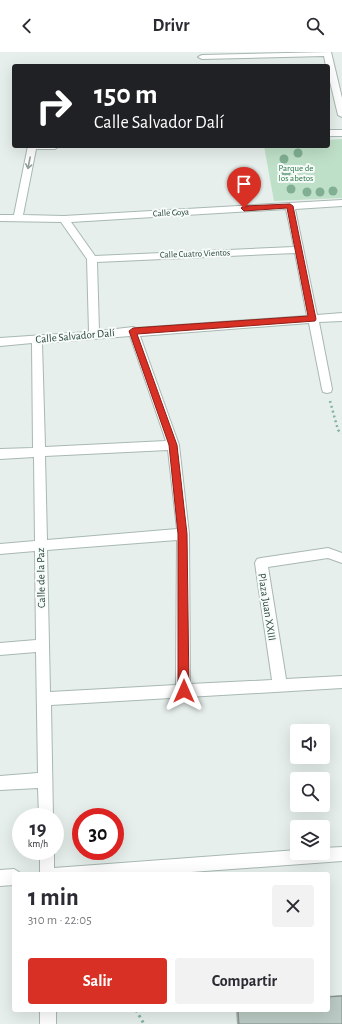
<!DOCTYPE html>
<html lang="es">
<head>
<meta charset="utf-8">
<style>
  :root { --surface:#fff; --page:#f2f2f3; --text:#2b2b33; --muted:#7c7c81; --accent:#d93025 }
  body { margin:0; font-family:"Alegreya Sans",sans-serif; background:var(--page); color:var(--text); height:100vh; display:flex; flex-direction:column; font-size:15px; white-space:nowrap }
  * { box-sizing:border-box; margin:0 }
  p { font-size:13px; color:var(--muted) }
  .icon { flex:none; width:22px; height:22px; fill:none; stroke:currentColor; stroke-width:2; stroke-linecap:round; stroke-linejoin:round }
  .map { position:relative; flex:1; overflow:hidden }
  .details { position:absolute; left:12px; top:820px; width:318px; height:140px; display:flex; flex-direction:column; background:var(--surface); border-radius:4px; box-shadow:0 4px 16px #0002 }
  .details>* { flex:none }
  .top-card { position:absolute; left:12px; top:12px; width:318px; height:84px; border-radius:4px; box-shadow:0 4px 16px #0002; background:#202124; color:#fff; overflow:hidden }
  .controls { position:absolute; left:290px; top:672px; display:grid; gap:8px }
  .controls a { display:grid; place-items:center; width:40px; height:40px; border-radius:4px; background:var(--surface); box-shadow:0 4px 16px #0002; font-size:20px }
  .speed { position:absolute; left:12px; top:756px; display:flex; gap:8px; font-size:20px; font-weight:700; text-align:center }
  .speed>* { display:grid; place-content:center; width:52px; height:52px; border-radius:50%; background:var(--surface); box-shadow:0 4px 16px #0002; line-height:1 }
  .speed small { font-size:10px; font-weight:400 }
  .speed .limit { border:6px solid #d22; background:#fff; color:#111 }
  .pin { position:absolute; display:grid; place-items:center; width:34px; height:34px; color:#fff; margin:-41px -17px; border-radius:50% 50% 50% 0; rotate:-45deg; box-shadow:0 0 4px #0007 }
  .pin .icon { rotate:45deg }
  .me { position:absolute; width:44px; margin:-22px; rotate:0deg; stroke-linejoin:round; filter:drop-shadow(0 0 3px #0008) }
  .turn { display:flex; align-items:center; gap:14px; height:84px; padding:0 16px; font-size:18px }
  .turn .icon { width:52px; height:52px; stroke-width:2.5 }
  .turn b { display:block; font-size:28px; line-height:34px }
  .round { display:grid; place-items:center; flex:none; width:42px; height:42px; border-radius:4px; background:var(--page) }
  .overview { display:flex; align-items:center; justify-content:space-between; height:68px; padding:0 16px }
  h1 { font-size:24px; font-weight:600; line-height:30px }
  .cta { display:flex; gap:8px; margin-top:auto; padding:8px 16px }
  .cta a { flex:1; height:46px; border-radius:4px; background:var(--accent); color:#fff; font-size:16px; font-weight:600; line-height:46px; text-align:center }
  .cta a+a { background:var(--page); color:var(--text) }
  header { display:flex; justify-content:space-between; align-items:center; height:52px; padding:0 16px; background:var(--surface); font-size:18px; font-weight:600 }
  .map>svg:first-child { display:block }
</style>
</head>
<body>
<header><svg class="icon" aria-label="back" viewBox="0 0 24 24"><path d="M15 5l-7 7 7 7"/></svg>Drivr<svg class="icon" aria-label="search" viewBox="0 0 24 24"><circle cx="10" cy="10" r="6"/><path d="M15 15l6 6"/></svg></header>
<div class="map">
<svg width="342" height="972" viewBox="0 0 342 972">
  <rect width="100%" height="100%" fill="#e6efeb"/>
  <!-- green -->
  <path fill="#bfe0c8" d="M342,87V146L274,149L264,94H328V88Z"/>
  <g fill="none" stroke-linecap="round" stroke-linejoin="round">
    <!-- minor casing -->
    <g stroke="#a8b8b2" stroke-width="2">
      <path id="minor" d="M331,0L342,46V65L338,63L328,21V14H326L324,4L202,7L198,5L202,3Z
        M328,78H342V84H328Z
        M28,94H59L55,97H36L23,163L64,164L342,148V154L295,157L317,263L342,261V269L319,270L332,337L331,340L327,341L323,340L322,337L309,271L140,284L179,393L189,482L190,632L272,628L255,511L257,507L261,506L328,496L342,501V511L328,506L268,515L286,627L342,624V636L51,653L53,765H39L38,736L0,738V724L38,721L36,600L0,603V591L36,588L35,499L0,502V492L35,489L34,405L0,407V397L33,396L32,291L0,294V286L89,280L87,207L61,170L0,169V163H14ZM286,157L294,195L95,204L71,170ZM295,201L307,264L136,276L133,275L99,279L97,210ZM130,284L166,389L45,395L42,291ZM168,398L177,477L47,488L45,404ZM177,488L176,633L50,640L47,498Z
        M342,795V809L164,822H40V799H54V816L297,798V801H323V796Z
        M14,817L19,820L20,822H14V833L0,834V818Z
        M40,958H56V972H40Z"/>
    </g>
    <!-- path-far1 -->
    <path stroke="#86b3a5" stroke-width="2.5" stroke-dasharray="2 3" stroke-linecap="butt" d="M330,349L338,378L342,381"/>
    <!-- path -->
    <path stroke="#86b3a5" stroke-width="3" stroke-dasharray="2.5 3.5" stroke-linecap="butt" d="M136,958L144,972"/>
    <!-- minor -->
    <use href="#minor" fill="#fff" fill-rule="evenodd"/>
  </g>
  <!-- trees -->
  <g fill="#80af93">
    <circle cx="298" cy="101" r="4.5"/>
    <circle cx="284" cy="107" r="4.5"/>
    <circle cx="286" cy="121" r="4.5"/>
    <circle cx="291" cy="137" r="4.5"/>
    <circle cx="333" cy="139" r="4.5"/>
    <circle cx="307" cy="140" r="4.5"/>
    <circle cx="320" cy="140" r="4.5"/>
  </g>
  <!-- wall -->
  <path fill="#a1aea9" d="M342,943V972H237L236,958H328V944Z"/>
  <!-- building -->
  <path fill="#bbcac4" stroke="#838d89" d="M342,944V972H239L238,958H328V945Z"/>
  <!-- one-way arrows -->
  <defs><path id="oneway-shaft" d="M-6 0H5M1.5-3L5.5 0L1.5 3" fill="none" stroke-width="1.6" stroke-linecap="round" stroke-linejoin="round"/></defs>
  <use stroke="#92a09c" href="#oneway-shaft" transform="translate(29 111) rotate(101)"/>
  <!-- route -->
  <path fill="#d93025" stroke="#8d1f18" d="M290,152L293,154L316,267L315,269L137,282L177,393L187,482L189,639L187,642L184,644L180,642L178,639V482L169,393L129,279L133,276L308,264L287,156L244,159L241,156L244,154Z"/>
  <g text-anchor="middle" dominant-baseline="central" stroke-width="4" stroke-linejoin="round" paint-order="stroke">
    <!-- far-park labels -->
    <g font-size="9" fill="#2d7a4b" stroke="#f7fbf9">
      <text x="296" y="116">Parque de<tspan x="296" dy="10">los abetos</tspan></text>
    </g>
    <!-- far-street labels -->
    <g font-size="9" fill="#24423a" stroke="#f7fbf9">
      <text transform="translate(171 161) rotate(-3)">Calle Goya</text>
      <text transform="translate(195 202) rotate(-2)">Calle Cuatro Vientos</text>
    </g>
    <!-- street labels -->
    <g font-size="11" fill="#24423a" stroke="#f7fbf9">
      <text transform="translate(75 284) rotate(-5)">Calle Salvador Dalí</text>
      <text transform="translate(41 526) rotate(-91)">Calle de la Paz</text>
      <text transform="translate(267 555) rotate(81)">Plaza Juan XXIII</text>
    </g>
  </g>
</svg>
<div class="controls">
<a><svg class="icon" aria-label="sound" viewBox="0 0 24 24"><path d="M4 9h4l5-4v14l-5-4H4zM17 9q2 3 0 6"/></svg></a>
<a><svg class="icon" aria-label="search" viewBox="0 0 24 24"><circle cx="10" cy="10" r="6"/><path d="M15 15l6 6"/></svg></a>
<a><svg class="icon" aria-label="layers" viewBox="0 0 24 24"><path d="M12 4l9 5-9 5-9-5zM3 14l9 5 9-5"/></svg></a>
</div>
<div class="speed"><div>19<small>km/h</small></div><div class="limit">30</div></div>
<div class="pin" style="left:244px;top:156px;background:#d93025"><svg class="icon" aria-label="arrive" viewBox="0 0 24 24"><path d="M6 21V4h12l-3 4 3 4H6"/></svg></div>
<svg class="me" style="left:184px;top:639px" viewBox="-20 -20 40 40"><path d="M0-17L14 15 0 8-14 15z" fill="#d93025" stroke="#fff" stroke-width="4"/></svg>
<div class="top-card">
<div class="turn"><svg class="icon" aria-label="right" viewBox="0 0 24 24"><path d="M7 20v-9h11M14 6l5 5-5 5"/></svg><div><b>150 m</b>Calle Salvador Dalí</div></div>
</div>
<section class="details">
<div class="overview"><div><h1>1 min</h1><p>310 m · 22:05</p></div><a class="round"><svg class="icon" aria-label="close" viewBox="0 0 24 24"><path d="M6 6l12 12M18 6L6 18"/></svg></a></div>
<div class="cta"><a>Salir</a><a>Compartir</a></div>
</section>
</div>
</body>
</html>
